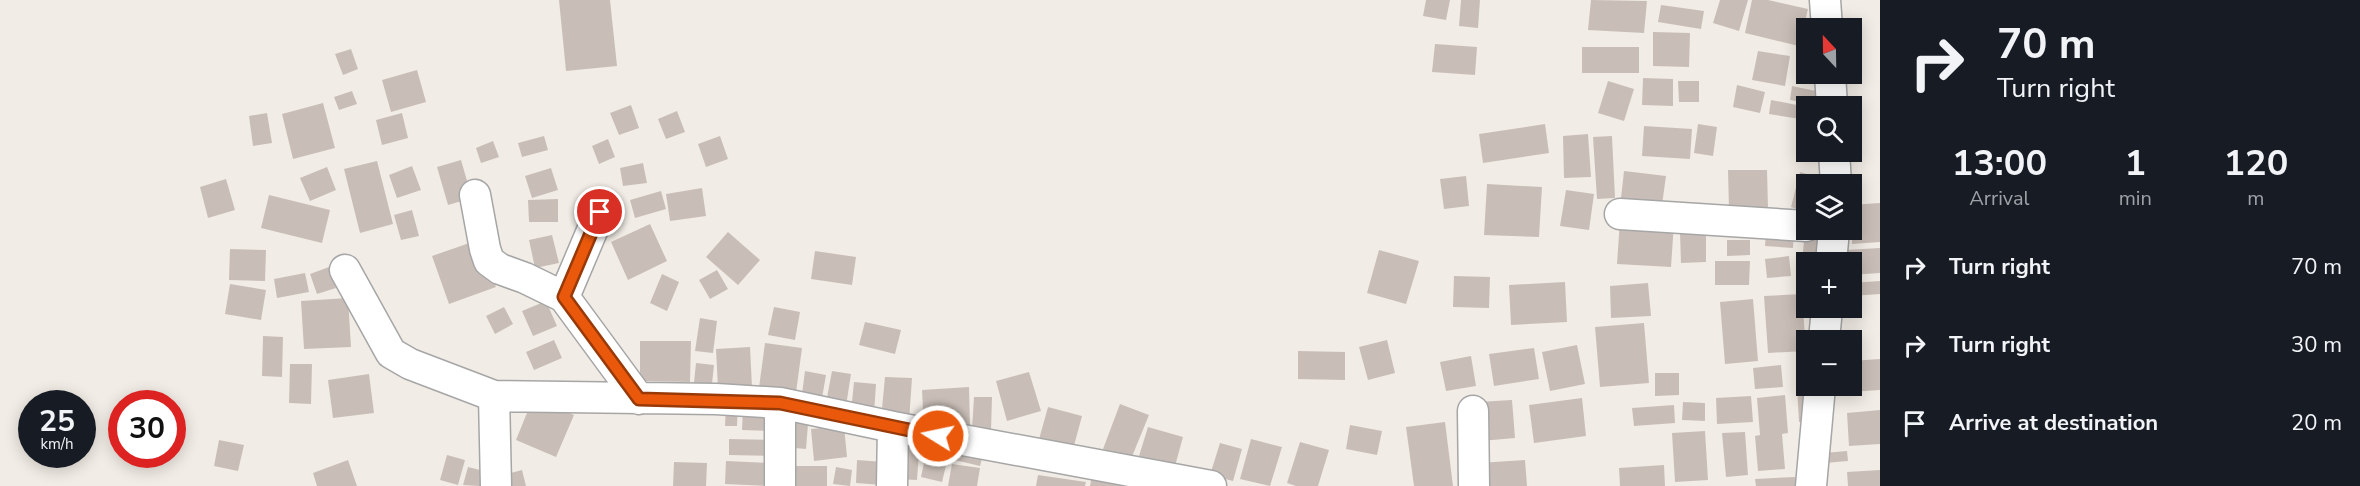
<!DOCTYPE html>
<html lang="en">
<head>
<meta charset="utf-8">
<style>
  :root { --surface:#171b24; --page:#242831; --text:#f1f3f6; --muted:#9ea1a6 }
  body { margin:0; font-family:"Nunito Sans",sans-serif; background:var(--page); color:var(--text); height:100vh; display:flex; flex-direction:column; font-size:22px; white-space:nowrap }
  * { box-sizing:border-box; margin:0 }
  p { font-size:20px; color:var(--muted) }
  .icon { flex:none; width:33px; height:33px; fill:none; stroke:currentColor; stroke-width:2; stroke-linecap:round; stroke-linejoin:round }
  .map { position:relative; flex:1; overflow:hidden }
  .side { display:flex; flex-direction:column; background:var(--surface); width:480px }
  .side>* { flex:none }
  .guide { background:#171b24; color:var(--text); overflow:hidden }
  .needle { width:39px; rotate:338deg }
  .fabs { position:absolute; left:1796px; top:18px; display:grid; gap:12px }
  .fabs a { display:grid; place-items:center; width:66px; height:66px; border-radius:0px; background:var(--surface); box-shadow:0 3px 15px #0003; font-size:30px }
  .speed { position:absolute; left:18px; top:390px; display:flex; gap:12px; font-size:30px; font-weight:700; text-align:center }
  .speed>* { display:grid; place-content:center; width:78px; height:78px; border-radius:50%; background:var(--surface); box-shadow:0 3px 15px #0003; line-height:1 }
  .speed small { font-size:15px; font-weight:400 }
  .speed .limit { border:9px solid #d22; background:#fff; color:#111 }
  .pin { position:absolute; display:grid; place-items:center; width:51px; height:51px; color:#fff; margin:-26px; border:3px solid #fff; border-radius:50%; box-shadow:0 2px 6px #0007 }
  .me { position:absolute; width:66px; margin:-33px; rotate:280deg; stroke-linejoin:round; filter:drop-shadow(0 0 4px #0008) }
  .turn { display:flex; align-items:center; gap:21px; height:126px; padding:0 18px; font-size:27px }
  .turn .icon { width:78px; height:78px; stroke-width:2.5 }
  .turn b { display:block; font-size:42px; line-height:51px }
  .eta { display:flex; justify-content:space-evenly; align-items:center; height:102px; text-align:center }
  .eta b { font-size:36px; font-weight:700; line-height:42px }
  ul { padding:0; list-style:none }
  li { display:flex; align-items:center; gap:18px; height:78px; padding:0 18px }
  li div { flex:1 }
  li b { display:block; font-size:22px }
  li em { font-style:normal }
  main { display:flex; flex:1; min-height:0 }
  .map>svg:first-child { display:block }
</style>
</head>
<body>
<main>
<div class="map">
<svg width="1880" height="486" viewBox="0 0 1880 486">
  <rect width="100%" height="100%" fill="#f1ece5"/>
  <!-- building -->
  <path fill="#c9beb7" d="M559,0H610L617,66L566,71Z
    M1426,0H1450L1446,20L1423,16Z
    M1461,0H1480L1478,28L1459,26Z
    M1591,0L1647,1L1644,33L1588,30Z
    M1720,0H1748L1739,31L1713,23Z
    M1752,0H1768L1808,9L1799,46L1745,33Z
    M1661,5L1704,11L1701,29L1658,22Z
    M1653,32L1690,33L1689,67L1653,66Z
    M1435,44L1477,47L1475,75L1432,72Z
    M1582,47H1639V73H1582Z
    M351,49L358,69L343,75L335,54Z
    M1758,51L1790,56L1785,86L1752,80Z
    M417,70L426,102L391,112L382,80Z
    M1643,78L1673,79V106L1642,105Z
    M1608,81L1634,89L1624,121L1598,113Z
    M1678,81H1699V102H1679Z
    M1737,85L1765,92L1760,113L1733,107Z
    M1792,86L1821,92L1818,105L1790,100Z
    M352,91L357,104L339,110L334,97Z
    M1771,100L1802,106L1800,119L1769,114Z
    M323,103L335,148L293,159L282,114Z
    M631,105L639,128L619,135L610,113Z
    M677,111L685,132L666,139L658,119Z
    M267,113L272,143L253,146L249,116Z
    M402,113L408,138L382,145L376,120Z
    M1801,122H1806V145H1799Z
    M1545,124L1549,153L1483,163L1479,134Z
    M1698,124L1717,127L1713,156L1694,153Z
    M1644,126L1692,129L1690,159L1642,156Z
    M1588,134L1591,177L1564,178L1563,136Z
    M544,136L548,150L522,157L518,143Z
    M720,136L728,159L706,167L698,144Z
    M1612,136L1615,198L1597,199L1593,137Z
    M608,139L615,157L599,164L592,146Z
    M493,141L499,157L481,163L476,148Z
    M461,160L472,198L448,205L437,167Z
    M377,161L393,224L360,233L344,169Z
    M643,163L647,183L623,186L620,168Z
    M412,166L421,190L397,198L389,175Z
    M327,167L336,190L310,201L300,178Z
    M551,168L558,190L532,198L525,176Z
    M1728,170H1767L1768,208L1729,209Z
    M1624,171L1666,176L1661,212L1620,207Z
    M1800,172L1832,181L1831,184H1806V212L1791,207Z
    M1466,176L1469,206L1444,209L1440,179Z
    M226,179L235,210L208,218L200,187Z
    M1487,184L1542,187L1539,237L1484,235Z
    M702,188L706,216L670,221L666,194Z
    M1566,190L1594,194L1589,230L1560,226Z
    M661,191L666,209L635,218L630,200Z
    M269,195L330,210L322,243L261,228Z
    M558,199V222H529L528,200Z
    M1880,203V242L1852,244L1851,205Z
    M412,210L419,236L401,240L394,215Z
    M1620,220L1674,223L1671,267L1617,264Z
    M650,224L667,261L628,280L611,242Z
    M1805,230H1833L1830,262H1806V274H1801Z
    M728,232L760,260L738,285L706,257Z
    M1680,232H1706V262L1681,263Z
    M1766,232L1794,234L1793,248L1765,246Z
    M552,235L559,263L535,268L529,240Z
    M478,240L496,287L449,304L432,256Z
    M1727,240H1750V255L1727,256Z
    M1880,248V273L1851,275V262H1846L1845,250Z
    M230,249L266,250L265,281L229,280Z
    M1379,250L1419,261L1406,304L1367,293Z
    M815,251L856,257L852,285L811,279Z
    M1789,256L1791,276L1767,278L1765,259Z
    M1715,261H1750L1749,285H1715Z
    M329,267L336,288L317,294L310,274Z
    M717,270L728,289L710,299L699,280Z
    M305,273L309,292L277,298L274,279Z
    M662,274L679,282L667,311L650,303Z
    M1454,276L1490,277L1489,308L1453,307Z
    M1880,281V294L1851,296V283Z
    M1565,282L1567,322L1511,325L1509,285Z
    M1648,283L1651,316L1611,318L1610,286Z
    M230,284L266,290L261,320L225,314Z
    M1802,294L1806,351L1768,353L1764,296Z
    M348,298L351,347L304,349L301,301Z
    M1753,299L1758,361L1725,364L1720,302Z
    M546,301L557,326L533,336L522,311Z
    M504,307L513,324L495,334L486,316Z
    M774,307L800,312L795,340L768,335Z
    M700,318L717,321L713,353L695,351Z
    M865,322L901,330L895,354L859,345Z
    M1644,323L1649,383L1600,387L1595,327Z
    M263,336L283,337L282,377L262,376Z
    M554,340L562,358L534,370L526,352Z
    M1387,340L1395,373L1368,380L1359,347Z
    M640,341H691L690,382L640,381Z
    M765,343L802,348L795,400L758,395Z
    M1577,345L1585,384L1550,391L1542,352Z
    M750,347L752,387L718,388L716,349Z
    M1534,348L1539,379L1494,386L1489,354Z
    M1298,351L1345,352V380L1298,379Z
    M1471,356L1476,386L1446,391L1440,362Z
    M1880,359V390L1849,392L1848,386H1851V361Z
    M696,363L714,365L711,393L693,392Z
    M290,364H312L311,404L289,403Z
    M1781,365L1783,387L1755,389L1753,368Z
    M1806,368V386L1822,421L1799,422L1796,369Z
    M805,371L826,375L822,398L802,394Z
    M832,371L851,374L846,406L826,403Z
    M1029,372L1041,411L1007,421L996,381Z
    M1655,373H1679V395L1655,396Z
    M369,374L374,413L333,418L328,380Z
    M885,377L912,378L909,421L881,419Z
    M854,382L876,384L874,414L851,412Z
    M969,387L970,428L924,430L922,390Z
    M1785,395L1788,433L1782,434L1785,469L1758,471L1755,436L1760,435L1757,398Z
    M1751,396L1753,422L1717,424L1716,398Z
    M974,397H992L991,431L972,430Z
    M533,398L574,415L556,457L516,440Z
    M1582,398L1586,436L1534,443L1529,405Z
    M1512,400L1515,438L1481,441L1478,402Z
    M1683,402L1705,403V421L1682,420Z
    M726,404H738L737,426H725Z
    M1120,404L1149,415L1131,459L1103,449Z
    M1674,405L1675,423L1634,426L1632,408Z
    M1048,407L1082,416L1072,453L1038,443Z
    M743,408L775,409V431L742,430Z
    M786,410L809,412L806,449L783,447Z
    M1880,410V444L1849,446L1847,413Z
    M1445,422L1453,486H1414L1406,427Z
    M1350,425L1382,431L1377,455L1346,449Z
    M844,426L847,457L814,461L811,429Z
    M1148,427L1183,437L1175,466L1139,456Z
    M1705,431L1708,480L1675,482L1672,433Z
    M1745,432L1748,475L1726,477L1722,433Z
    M899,437L920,438L917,480L897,479Z
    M729,439L776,440L775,456L729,455Z
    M1251,439L1282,447L1270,486L1240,479Z
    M219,440L244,445L238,471L214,466Z
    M929,440L951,445L942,482L921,477Z
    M1300,442L1329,450L1318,486H1296L1287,483Z
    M1220,443L1242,449L1233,481L1210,475Z
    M959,445L984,451L980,466L955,460Z
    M1847,451L1848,461L1825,463L1824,453Z
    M447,455L465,460L458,485L440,480Z
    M348,460L357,486H317L313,473Z
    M857,460L884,462L882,485L856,483Z
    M1525,460L1527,486H1481L1479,463Z
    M726,461L772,463L771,486L725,484Z
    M674,462L707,463L706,486H673Z
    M952,464L980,468L977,486H948Z
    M1664,465L1665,486H1620L1619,468Z
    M790,466H827V486H790Z
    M468,467L484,471L480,486L463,485Z
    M836,467L852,470L850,486L833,484Z
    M522,470L526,486H502L499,476Z
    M1880,470V486H1848L1847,472Z
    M1038,475L1086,482L1085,486H1036Z
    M1092,476L1124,483L1123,486H1090Z
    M1795,477V486H1756L1755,479Z"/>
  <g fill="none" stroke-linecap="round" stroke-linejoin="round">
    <!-- minor casing -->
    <g stroke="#a6a6a6" stroke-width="33">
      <path id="minor" d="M1825,0L1827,28
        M1830,74L1832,106
        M1834,152L1836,184
        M475,195L485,249L489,261L500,269L525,278L564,297L639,399
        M1620,214L1806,226
        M1831,262L1834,230
        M345,270L391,353L410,364L494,396L716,399L780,403L893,427L1211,486
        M564,297L600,212
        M1824,340L1827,308
        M494,396L496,486
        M1473,411L1474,486
        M780,486V403
        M892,486L893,427
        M1811,486L1820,386"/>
    </g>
    <!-- minor -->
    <use href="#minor" stroke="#fff" stroke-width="30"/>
  </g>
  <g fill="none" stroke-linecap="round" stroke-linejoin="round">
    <!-- route casing -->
    <g stroke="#983908" stroke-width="15">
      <path id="route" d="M600,212L564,297L639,399L780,403L938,436"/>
    </g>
    <!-- route -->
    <use href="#route" stroke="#ea580c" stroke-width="10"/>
  </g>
</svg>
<div class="fabs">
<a><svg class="needle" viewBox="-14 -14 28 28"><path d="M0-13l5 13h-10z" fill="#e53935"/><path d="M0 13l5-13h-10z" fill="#9ea1a6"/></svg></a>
<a><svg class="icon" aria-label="search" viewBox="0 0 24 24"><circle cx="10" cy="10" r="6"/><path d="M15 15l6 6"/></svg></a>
<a><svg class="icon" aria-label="layers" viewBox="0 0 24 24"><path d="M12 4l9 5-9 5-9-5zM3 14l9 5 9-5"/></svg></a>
<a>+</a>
<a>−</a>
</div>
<div class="speed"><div>25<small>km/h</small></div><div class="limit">30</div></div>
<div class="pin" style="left:600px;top:212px;background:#d93025"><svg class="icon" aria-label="arrive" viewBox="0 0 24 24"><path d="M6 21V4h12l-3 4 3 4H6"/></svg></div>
<svg class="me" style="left:938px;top:436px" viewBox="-20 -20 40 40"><circle r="17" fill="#ea580c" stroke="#fff" stroke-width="3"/><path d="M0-11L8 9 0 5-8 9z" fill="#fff"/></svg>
</div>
<section class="side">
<div class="guide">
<div class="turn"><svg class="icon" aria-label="right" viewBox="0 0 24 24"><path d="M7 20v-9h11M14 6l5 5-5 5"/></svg><div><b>70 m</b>Turn right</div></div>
</div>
<div class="eta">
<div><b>13:00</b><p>Arrival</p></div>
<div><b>1</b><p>min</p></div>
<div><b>120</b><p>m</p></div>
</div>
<ul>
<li><svg class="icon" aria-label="right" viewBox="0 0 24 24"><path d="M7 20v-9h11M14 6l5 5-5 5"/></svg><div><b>Turn right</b></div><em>70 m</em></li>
<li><svg class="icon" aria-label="right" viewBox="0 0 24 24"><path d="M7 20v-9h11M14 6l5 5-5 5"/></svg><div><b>Turn right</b></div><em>30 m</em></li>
<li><svg class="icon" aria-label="arrive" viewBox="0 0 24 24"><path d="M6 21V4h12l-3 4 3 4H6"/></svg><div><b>Arrive at destination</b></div><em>20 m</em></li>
</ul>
</section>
</main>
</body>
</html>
